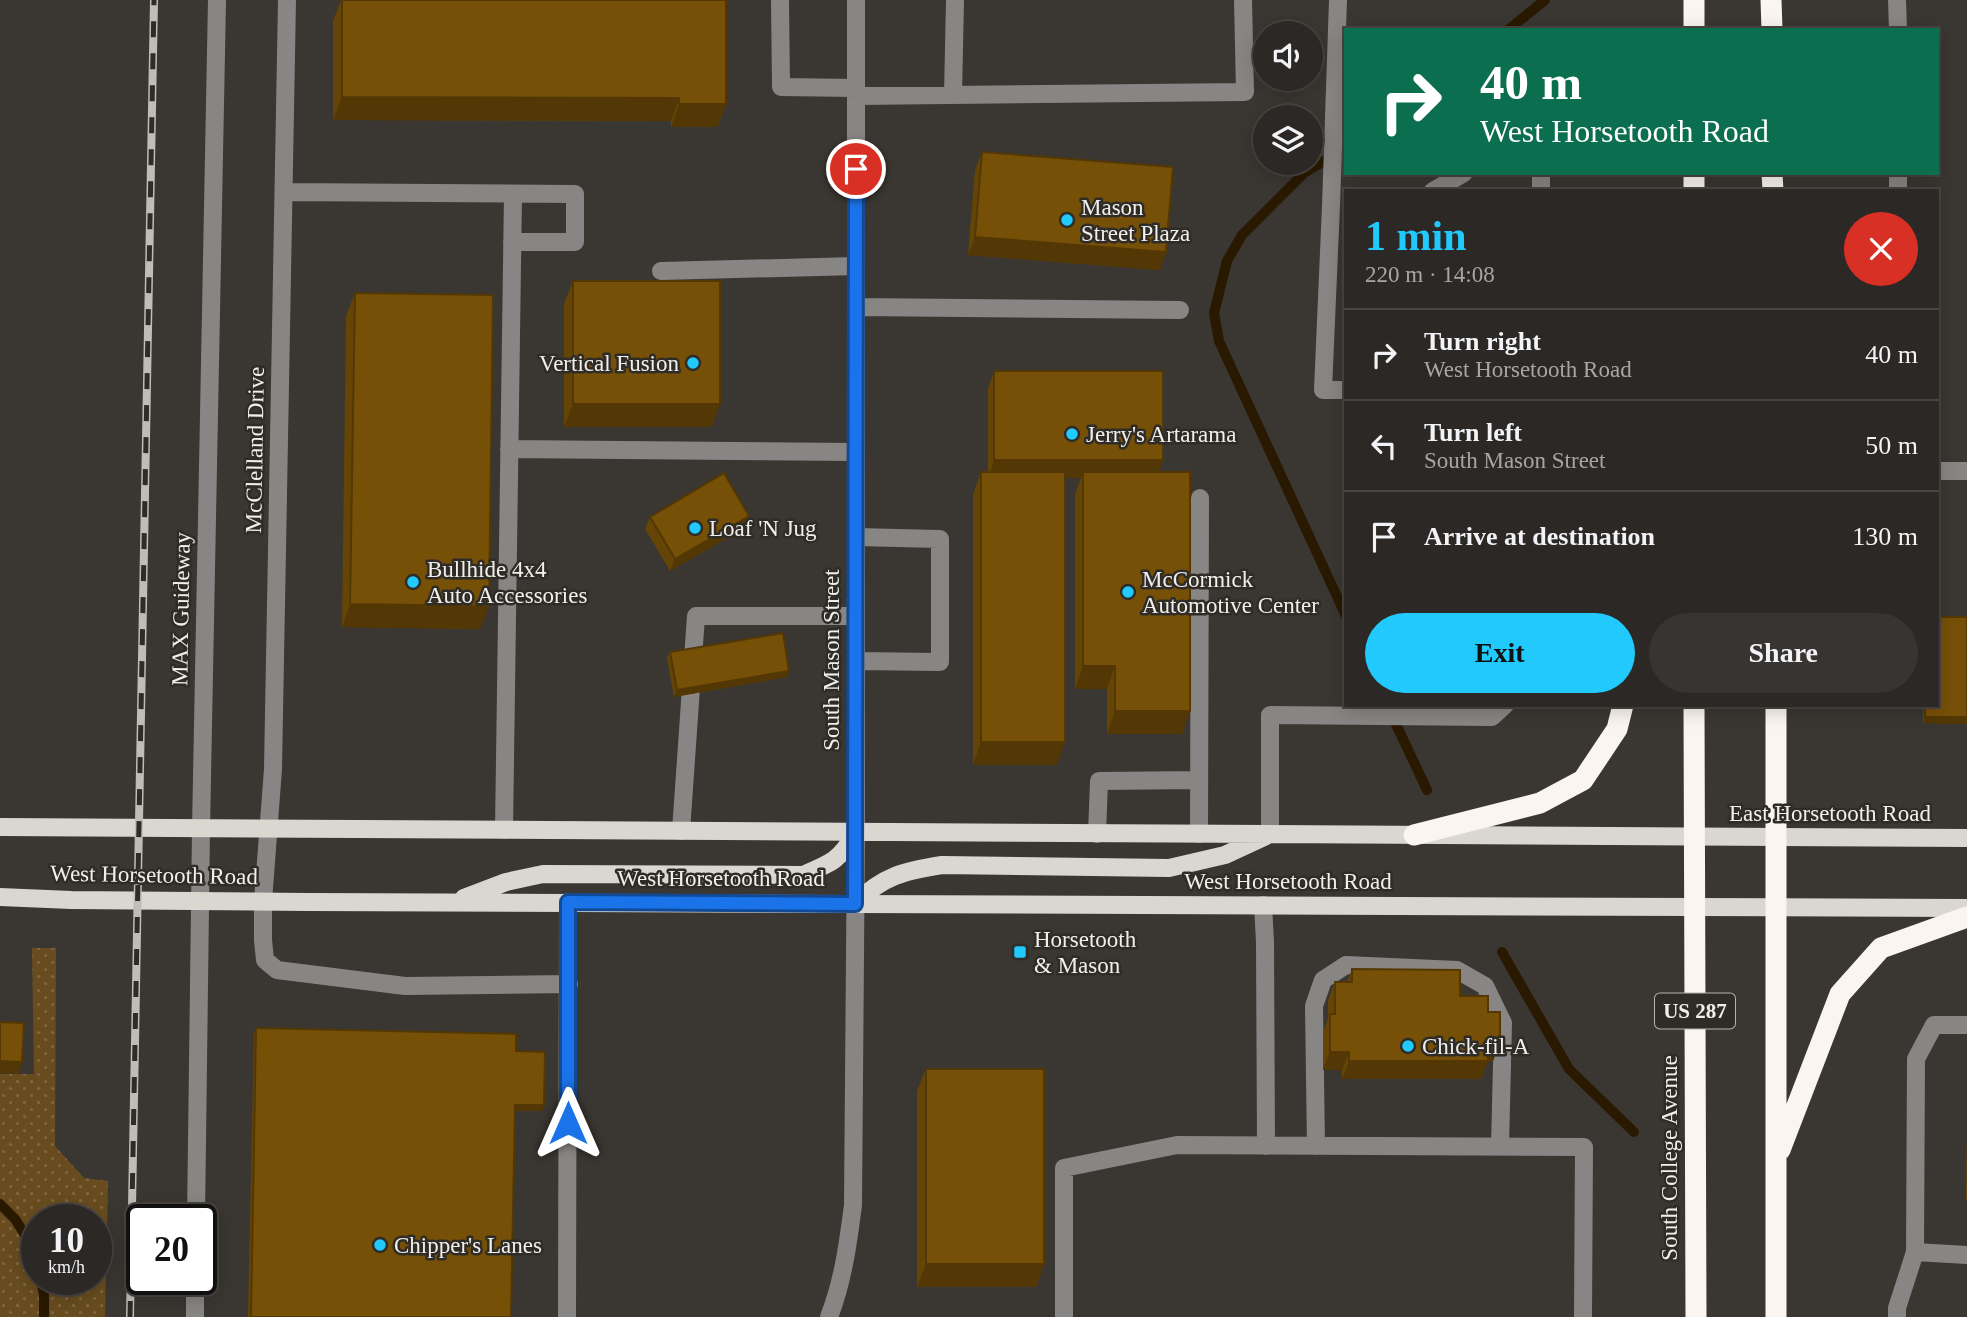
<!DOCTYPE html>
<html lang="en">
<head>
<meta charset="utf-8">
<style>
  :root { --surface:#2c2825; --page:#383432; --text:#f1f3f6; --muted:#a6a6a7; --line:#484442; --accent:#21c9fd }
  body { margin:0; font-family:Georgia,serif; background:var(--page); color:var(--text); height:100vh; display:flex; flex-direction:column; font-size:26px; white-space:nowrap }
  * { box-sizing:border-box; margin:0 }
  p { font-size:23px; color:var(--muted) }
  .icon { flex:none; width:38px; height:38px; fill:none; stroke:currentColor; stroke-width:2; stroke-linecap:round; stroke-linejoin:round }
  .map { position:relative; flex:1; overflow:hidden }
  .panel { position:absolute; left:1344px; top:189px; width:595px; height:518px; display:flex; flex-direction:column; background:var(--surface); border-radius:0px; box-shadow:0 4px 18px #0003,0 0 0 2px var(--line) }
  .panel>* { flex:none }
  .top-card { position:absolute; left:1344px; top:28px; width:595px; height:147px; border-radius:0px; box-shadow:0 4px 18px #0003,0 0 0 2px var(--line); background:#0b6e4f; color:#fff; overflow:hidden }
  .controls { position:absolute; left:1253px; top:21px; display:grid; gap:14px }
  .controls a { display:grid; place-items:center; width:70px; height:70px; border-radius:50%; background:var(--surface); box-shadow:0 4px 18px #0003,0 0 0 2px var(--line); font-size:35px }
  .speed { position:absolute; left:21px; top:1204px; display:flex; gap:14px; font-size:35px; font-weight:700; text-align:center }
  .speed>* { display:grid; place-content:center; width:91px; height:91px; border-radius:50%; background:var(--surface); box-shadow:0 4px 18px #0003,0 0 0 2px var(--line); line-height:1 }
  .speed small { font-size:18px; font-weight:400 }
  .speed .limit { border:4px solid #111; border-radius:10px; background:#fff; color:#111 }
  .pin { position:absolute; display:grid; place-items:center; width:60px; height:60px; color:#fff; margin:-30px; border:4px solid #fff; border-radius:50%; box-shadow:0 2px 7px #0007 }
  .me { position:absolute; width:77px; margin:-38px; rotate:0deg; stroke-linejoin:round; filter:drop-shadow(0 0 5px #0008) }
  .turn { display:flex; align-items:center; gap:24px; height:147px; padding:0 21px; font-size:32px }
  .turn .icon { width:91px; height:91px; stroke-width:2.5 }
  .turn b { display:block; font-size:49px; line-height:60px }
  .round { display:grid; place-items:center; flex:none; width:74px; height:74px; border-radius:37px; background:var(--page) }
  .head { display:flex; align-items:center; justify-content:space-between; height:119px; padding:0 21px }
  h1 { font-size:42px; font-weight:700; line-height:52px; color:var(--accent) }
  .cta { display:flex; gap:14px; margin-top:auto; padding:14px 21px }
  .cta a { flex:1; height:80px; border-radius:42px; background:var(--accent); color:#111; font-size:28px; font-weight:700; line-height:80px; text-align:center }
  .cta a+a { background:var(--page); color:var(--text) }
  ul { padding:0; list-style:none }
  li { display:flex; align-items:center; gap:21px; height:91px; padding:0 21px; border-top:2px solid var(--line) }
  li div { flex:1 }
  li b { display:block; font-size:26px }
  li em { font-style:normal }
  .map>svg:first-child { display:block }
</style>
</head>
<body>
<div class="map">
<svg width="1967" height="1317" viewBox="0 0 1967 1317">
  <defs>
    <pattern id="green-dots" width="8" height="8" patternUnits="userSpaceOnUse" patternTransform="scale(1.75)"><rect width="8" height="8" fill="#684c1f"/><path d="M2 2h.1M6 6h.1" fill="none" stroke="#7e6640" stroke-width="1.8" stroke-linecap="round"/></pattern>
  </defs>
  <rect width="100%" height="100%" fill="#3a3631"/>
  <!-- green -->
  <path fill="url(#green-dots)" fill-rule="evenodd" d="M32,948H56L55,1146L84,1178L108,1181L105,1317H0V1074H34ZM37,1220H96V1279H37Z"/>
  <g fill="none" stroke-linecap="round" stroke-linejoin="round">
    <!-- stream -->
    <path stroke="#291900" stroke-width="10" d="M1508,30L1545,0
      M1346,148L1304,173L1242,235L1227,261L1214,313L1219,341L1346,616
      M1387,705L1427,790
      M1502,952L1569,1069L1634,1132
      M0,1204L15,1219L36,1252L37,1257
      M41,1279L44,1295V1317"/>
    <!-- minor -->
    <path stroke="#888684" stroke-width="18" d="M287,0L273,769L263,901V940L265,960L277,970L405,986L569,984
      M780,0L781,87L856,88
      M1338,0L1331,206L1323,390H1346
      M1897,0L1898,30
      M953,95L955,0
      M856,96L1245,92L1243,0
      M1541,173V191
      M1898,173V191
      M1433,191L1464,173
      M284,192L575,194V242H512
      M661,271L856,266
      M856,307L1180,310
      M509,449L856,452
      M1937,471H1967
      M856,537L940,539V662L856,661
      M504,830L513,194
      M681,831L696,616H856
      M1097,834L1099,781L1198,780
      M1199,834L1200,498
      M1270,834V715L1492,717L1505,705
      M1263,905L1265,942L1266,1146
      M1316,1146L1314,1006L1323,980L1346,965L1457,970L1485,986L1503,1023L1500,1146
      M196,1220L201,829L217,0
      M1915,1252L1967,1255
      M195,1317V1279
      M567,1317L568,902
      M829,1317C843,1281 848,1244 853,1205L856,832V0
      M1064,1317V1168L1177,1145L1584,1147L1583,1317
      M1897,1317V1308L1915,1252L1916,1059L1934,1025H1967"/>
    <!-- major -->
    <path stroke="#dad6d0" stroke-width="18" d="M0,827L1967,838
      M0,897L71,900L309,902L1967,908
      M464,898L506,882L543,874L803,875C832,863 840,860 856,832
      M855,903C884,876 903,871 942,865L1169,868L1225,855L1266,836"/>
    <!-- highway -->
    <path stroke="#faf5ee" stroke-width="21" d="M1771,0L1772,30
      M1694,30V0
      M1772,173L1773,191
      M1694,191V173
      M1694,705L1696,1317
      M1776,705V1317
      M1414,835L1540,803L1583,780L1617,729L1623,705
      M1780,1150L1840,994L1881,948L1967,917"/>
    <!-- rail casing -->
    <g stroke="#c0bdb9" stroke-width="8">
      <path id="rail" d="M130,1317L154,0"/>
    </g>
    <!-- rail -->
    <use href="#rail" stroke="#2f2c27" stroke-width="5" stroke-dasharray="16" stroke-linecap="butt"/>
  </g>
  <!-- wall -->
  <path fill="#654506" d="M341,0H726V104L717,127H671V121L333,120V21Z
    M982,152L1166,252L1160,270L968,255L975,170Z
    M573,281L712,427H564V304Z
    M355,293L480,629L342,627L346,316Z
    M994,371L1163,460L1159,472L1182,734H1107V689H1075V495L1081,478H1065L1057,765H973V495L981,472H988V389Z
    M749,516L744,528L670,571L645,529L650,517Z
    M1967,617V724L1923,723V705H1937Z
    M670,652L787,677L674,697L667,658Z
    M1352,969L1460,996L1488,1012L1500,1043L1493,1061H1488L1481,1079H1342V1070H1323V1032L1328,1018V1000L1335,982H1347Z
    M256,1028L516,1051L542,1111H515L511,1317H248L254,1034Z
    M926,1069L1044,1264L1036,1287H917V1091Z
    M1967,1131V1200L1966,1199Z"/>
  <!-- shaded-wall -->
  <path fill="#533805" d="M342,97L679,98L671,121L333,120Z
    M679,104H726L717,127H671Z
    M975,237L1166,252L1160,270L968,255Z
    M573,404H720L712,427H564Z
    M994,460H1163L1157,478L1083,472L1081,478H988Z
    M749,516L744,528L670,571L675,559Z
    M350,604L489,606L480,629L342,627Z
    M1083,666H1115L1107,689H1075Z
    M789,671L787,677L674,697L677,690Z
    M1115,711H1190L1182,734H1107Z
    M1925,717H1967V724L1923,723Z
    M981,742H1065L1057,765H973Z
    M1488,1043H1500L1493,1061L1481,1060Z
    M1330,1052H1349L1342,1070H1323Z
    M0,1061L22,1062L18,1074L0,1073Z
    M1349,1061H1488L1481,1079H1342Z
    M515,1105H544L542,1111H513Z
    M926,1264H1044L1036,1287H917Z"/>
  <!-- building -->
  <path fill="#765007" stroke="#533805" stroke-width="2" d="M342,0H726V104H679V98L342,97Z
    M982,152L1173,167L1166,252L975,237Z
    M573,281H720V404H573Z
    M355,293L493,295L489,606L350,604Z
    M994,371H1163V460H994Z
    M981,472H1065V742H981Z
    M1083,472H1190V711H1115V666H1083Z
    M724,473L749,516L675,559L650,517Z
    M1937,617H1967V717H1925V705H1937Z
    M783,633L789,671L677,690L670,652Z
    M1352,969L1460,970V996H1488V1012H1500V1043H1488V1061H1349V1052H1330V1014H1335V982H1352Z
    M0,1022L24,1023L22,1062L0,1061Z
    M256,1028L516,1034V1051L545,1052L544,1105H515L511,1317H251Z
    M926,1069H1044V1264H926Z"/>
  <g fill="none" stroke-linecap="round" stroke-linejoin="round">
    <!-- route casing -->
    <g stroke="#114b97" stroke-width="18">
      <path id="route" d="M568,1123V902L855,904L856,169"/>
    </g>
    <!-- route -->
    <use href="#route" stroke="#1a73e8" stroke-width="12"/>
  </g>
  <!-- markers -->
  <g fill="#21c9fd" stroke="#2f2c27" stroke-width="2.5">
    <circle cx="1067" cy="220" r="7"/>
    <circle cx="693" cy="363" r="7"/>
    <circle cx="1072" cy="434" r="7"/>
    <circle cx="695" cy="528" r="7"/>
    <circle cx="413" cy="582" r="7"/>
    <circle cx="1128" cy="592" r="7"/>
    <rect x="1013" y="945" width="14" height="14" rx="3.5"/>
    <circle cx="1408" cy="1046" r="7"/>
    <circle cx="380" cy="1245" r="7"/>
  </g>
  <g text-anchor="middle" dominant-baseline="central" stroke-width="5" stroke-linejoin="round" paint-order="stroke">
    <!-- shield labels -->
    <rect fill="#2f2c27" stroke="#b7b4b0" stroke-width="2" x="1655" y="993.5" width="80" height="35" rx="5"/>
    <g font-size="21" font-weight="bold" fill="#f1efeb">
      <text x="1695" y="1011">US 287</text>
    </g>
    <!-- poi labels -->
    <g font-size="23" fill="#f1efeb" stroke="#2f2c27" text-anchor="start">
      <text x="1081" y="207">Mason<tspan x="1081" dy="26">Street Plaza</tspan></text>
      <text x="679" y="363" text-anchor="end">Vertical Fusion</text>
      <text x="1086" y="434">Jerry's Artarama</text>
      <text x="709" y="528">Loaf 'N Jug</text>
      <text x="427" y="569">Bullhide 4x4<tspan x="427" dy="26">Auto Accessories</tspan></text>
      <text x="1142" y="579">McCormick<tspan x="1142" dy="26">Automotive Center</tspan></text>
      <text x="1034" y="939">Horsetooth<tspan x="1034" dy="26">&amp; Mason</tspan></text>
      <text x="1422" y="1046">Chick-fil-A</text>
      <text x="394" y="1245">Chipper's Lanes</text>
    </g>
    <!-- street labels -->
    <g font-size="23" fill="#f1efeb" stroke="#2f2c27">
      <text transform="translate(255 450) rotate(-89)">McClelland Drive</text>
      <text transform="translate(181 609) rotate(-89)">MAX Guideway</text>
      <text transform="translate(831 660) rotate(-90)">South Mason Street</text>
      <text x="1830" y="813">East Horsetooth Road</text>
      <text transform="translate(154 875) rotate(1)">West Horsetooth Road</text>
      <text x="721" y="878">West Horsetooth Road</text>
      <text x="1288" y="881">West Horsetooth Road</text>
      <text transform="translate(1669 1158) rotate(-90)">South College Avenue</text>
    </g>
  </g>
</svg>
<div class="controls">
<a><svg class="icon" aria-label="sound" viewBox="0 0 24 24"><path d="M4 9h4l5-4v14l-5-4H4zM17 9q2 3 0 6"/></svg></a>
<a><svg class="icon" aria-label="layers" viewBox="0 0 24 24"><path d="M12 4l9 5-9 5-9-5zM3 14l9 5 9-5"/></svg></a>
</div>
<div class="speed"><div>10<small>km/h</small></div><div class="limit">20</div></div>
<div class="pin" style="left:856px;top:169px;background:#d93025"><svg class="icon" aria-label="arrive" viewBox="0 0 24 24"><path d="M6 21V4h12l-3 4 3 4H6"/></svg></div>
<svg class="me" style="left:568px;top:1123px" viewBox="-20 -20 40 40"><path d="M0-17L14 15 0 8-14 15z" fill="#1a73e8" stroke="#fff" stroke-width="4"/></svg>
<div class="top-card">
<div class="turn"><svg class="icon" aria-label="right" viewBox="0 0 24 24"><path d="M7 20v-9h11M14 6l5 5-5 5"/></svg><div><b>40 m</b>West Horsetooth Road</div></div>
</div>
<section class="panel">
<div class="head"><div><h1>1 min</h1><p>220 m · 14:08</p></div><a class="round" style="background:#d93025;color:#fff"><svg class="icon" aria-label="close" viewBox="0 0 24 24"><path d="M6 6l12 12M18 6L6 18"/></svg></a></div>
<ul>
<li><svg class="icon" aria-label="right" viewBox="0 0 24 24"><path d="M7 20v-9h11M14 6l5 5-5 5"/></svg><div><b>Turn right</b><p>West Horsetooth Road</p></div><em>40 m</em></li>
<li><svg class="icon" aria-label="left" viewBox="0 0 24 24"><path d="M17 20v-9H6M10 6l-5 5 5 5"/></svg><div><b>Turn left</b><p>South Mason Street</p></div><em>50 m</em></li>
<li><svg class="icon" aria-label="arrive" viewBox="0 0 24 24"><path d="M6 21V4h12l-3 4 3 4H6"/></svg><div><b>Arrive at destination</b></div><em>130 m</em></li>
</ul>
<div class="cta"><a>Exit</a><a>Share</a></div>
</section>
</div>
</body>
</html>
